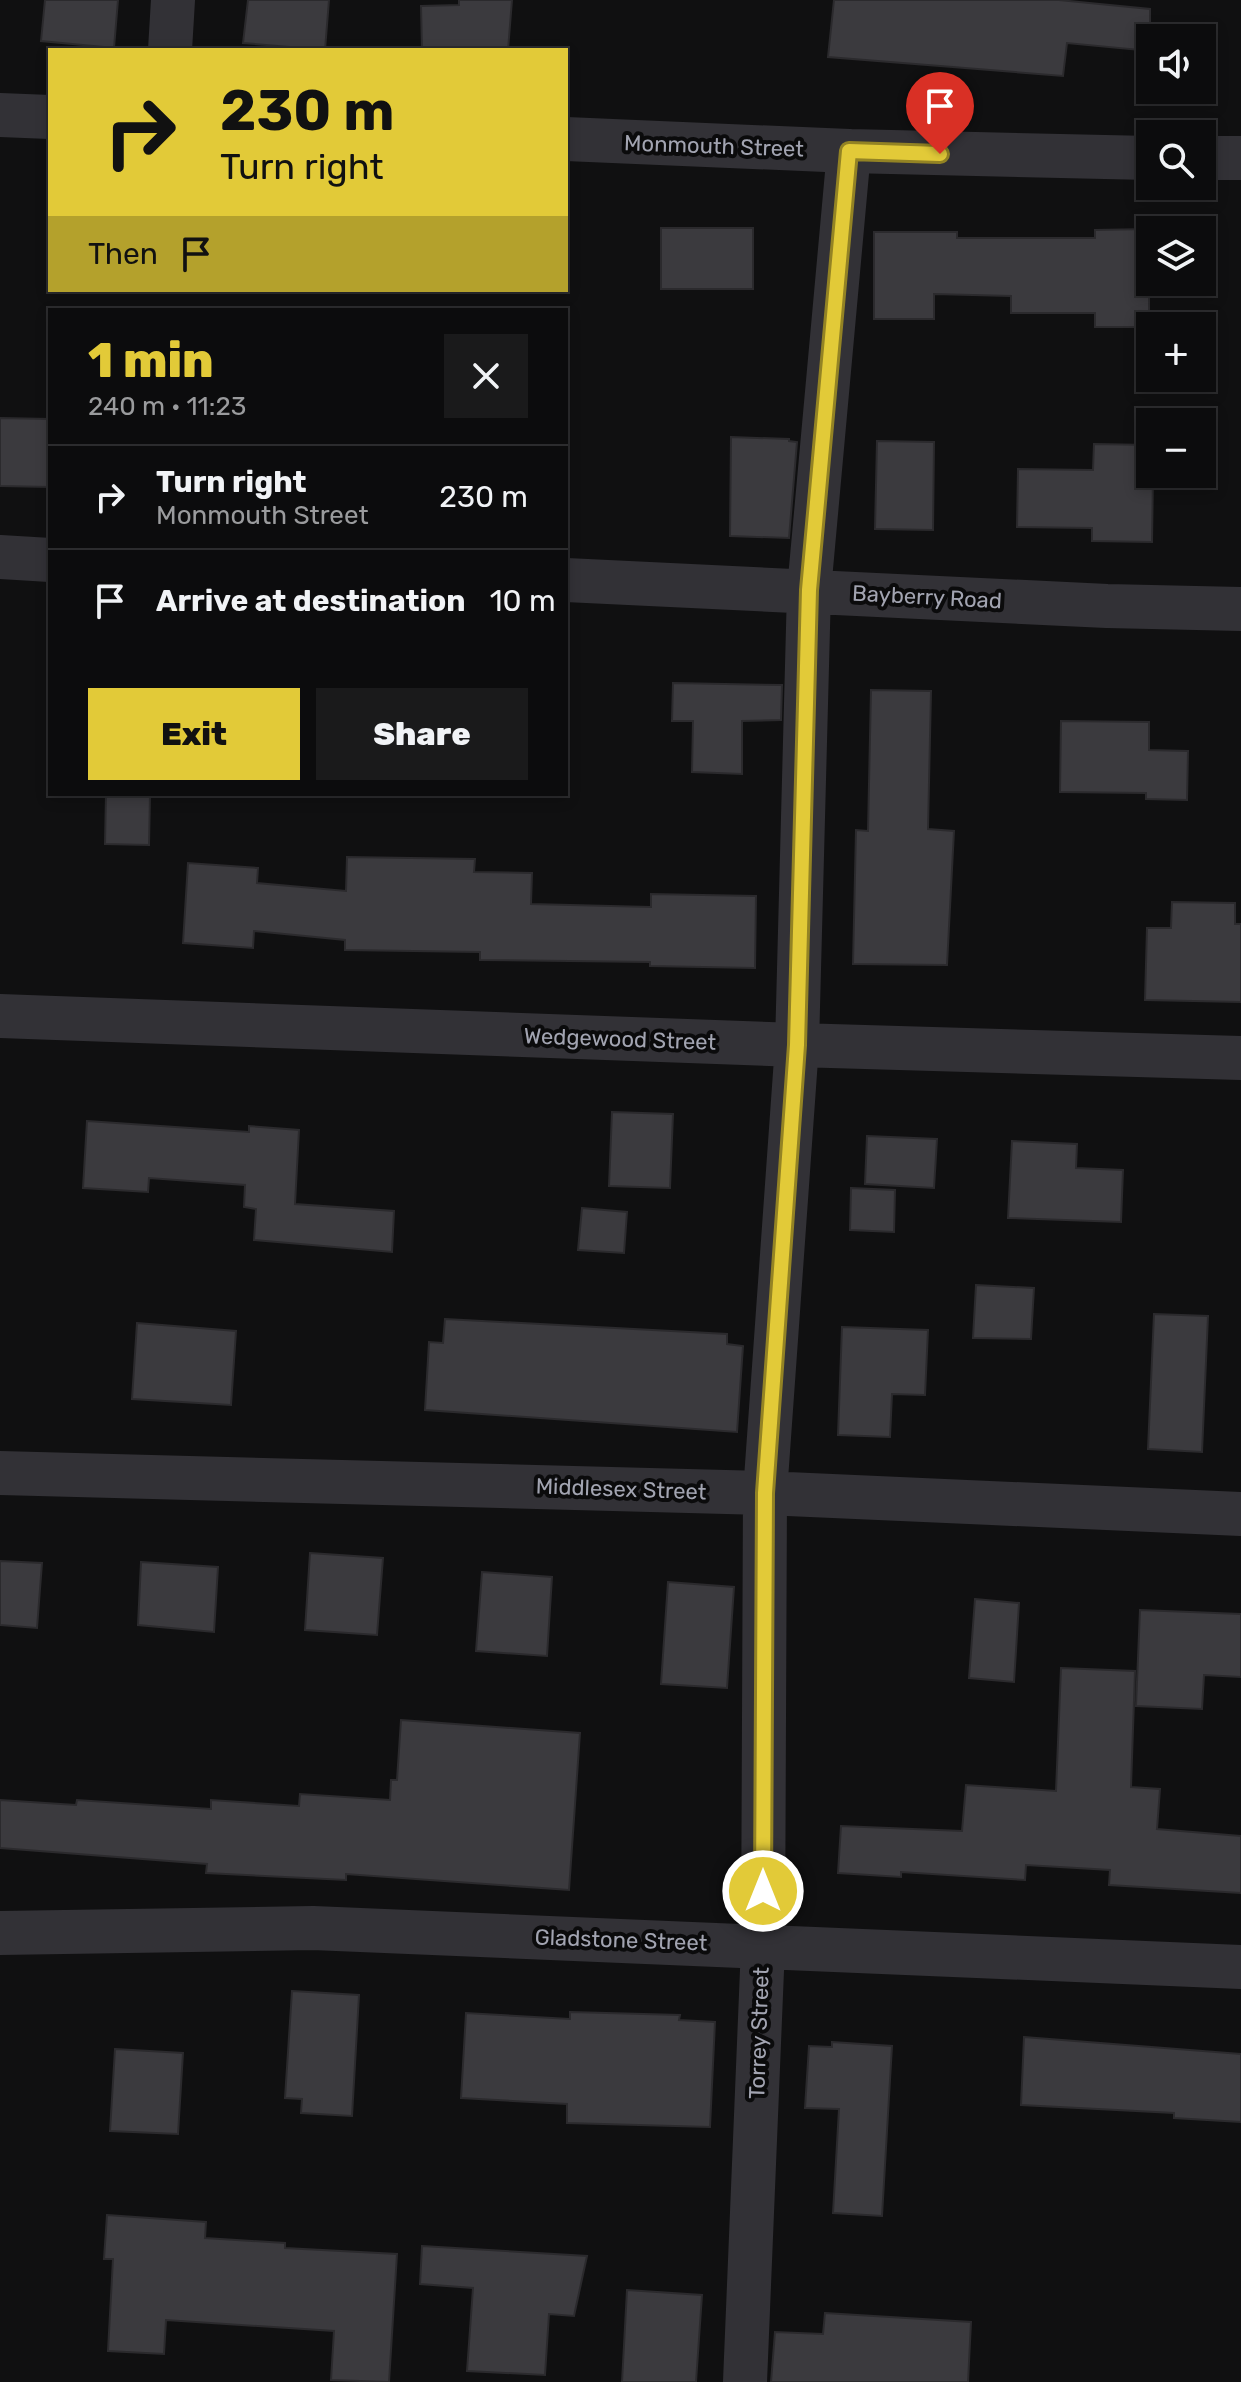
<!DOCTYPE html>
<html lang="en">
<head>
<meta charset="utf-8">
<style>
  :root { --surface:#0c0c0d; --page:#1a1a1b; --text:#f1f3f6; --muted:#9a9b9d; --line:#2c2c2e; --accent:#e2ca38 }
  body { margin:0; font-family:Rubik,sans-serif; background:var(--page); color:var(--text); height:100vh; display:flex; flex-direction:column; font-size:30px; white-space:nowrap }
  * { box-sizing:border-box; margin:0 }
  p { font-size:26px; color:var(--muted) }
  .icon { flex:none; width:44px; height:44px; fill:none; stroke:currentColor; stroke-width:2; stroke-linecap:round; stroke-linejoin:round }
  .map { position:relative; flex:1; overflow:hidden }
  .panel { position:absolute; left:48px; top:308px; width:520px; height:488px; display:flex; flex-direction:column; background:var(--surface); border-radius:0px; box-shadow:0 4px 12px #0003,0 0 0 2px var(--line) }
  .panel>* { flex:none }
  .guide { position:absolute; left:48px; top:48px; width:520px; height:244px; border-radius:0px; box-shadow:0 4px 12px #0003,0 0 0 2px var(--line); background:#e2ca38; color:#111; overflow:hidden }
  .fabs { position:absolute; left:1136px; top:24px; display:grid; gap:16px }
  .fabs a { display:grid; place-items:center; width:80px; height:80px; border-radius:0px; background:var(--surface); box-shadow:0 4px 12px #0003,0 0 0 2px var(--line); font-size:40px }
  .pin { position:absolute; display:grid; place-items:center; width:68px; height:68px; color:#fff; margin:-82px -34px; border-radius:50% 50% 50% 0; rotate:-45deg; box-shadow:0 0 8px #0007 }
  .pin .icon { rotate:45deg }
  .me { position:absolute; width:88px; margin:-44px; rotate:0deg; stroke-linejoin:round; filter:drop-shadow(0 0 6px #0008) }
  .turn { display:flex; align-items:center; gap:28px; height:168px; padding:0 40px; font-size:36px }
  .turn .icon { width:104px; height:104px; stroke-width:2.5 }
  .turn b { display:block; font-size:56px; line-height:68px }
  .then { display:flex; align-items:center; height:76px; padding:0 40px; background:#0003; gap:16px; font-size:30px }
  .round { display:grid; place-items:center; flex:none; width:84px; height:84px; border-radius:0px; background:var(--page) }
  .head { display:flex; align-items:center; justify-content:space-between; height:136px; padding:0 40px }
  h1 { font-size:48px; font-weight:800; line-height:60px; color:var(--accent) }
  .cta { display:flex; gap:16px; margin-top:auto; padding:16px 40px }
  .cta a { flex:1; height:92px; border-radius:0px; background:var(--accent); color:#111; font-size:32px; font-weight:800; line-height:92px; text-align:center }
  .cta a+a { background:var(--page); color:var(--text) }
  ul { padding:0; list-style:none }
  li { display:flex; align-items:center; gap:24px; height:104px; padding:0 40px; border-top:2px solid var(--line) }
  li div { flex:1 }
  li b { display:block; font-size:30px }
  li em { font-style:normal }
  .map>svg:first-child { display:block }
</style>
</head>
<body>
<div class="map">
<svg width="1241" height="2382" viewBox="0 0 1241 2382">
  <rect width="100%" height="100%" fill="#101011"/>
  <!-- building -->
  <path fill="#3b3a3e" stroke="#2b2a2d" stroke-width="2" d="M45,0H118L114,48L41,41Z
    M248,0H329L325,50L243,43Z
    M459,0H512L508,50H422L421,6L459,5Z
    M834,0H1059L1150,9V51L1067,43L1063,76L828,57Z
    M661,228H753V289H661Z
    M1149,229V327H1095V313H1011V296L934,294V319H874V232H957V238H1095V230Z
    M0,418L50,419V487L0,486Z
    M731,437L789,439V441L797,442L789,538L730,536Z
    M877,441L934,442L933,530L875,529Z
    M1094,444L1150,445V474H1153L1152,542L1092,541V528L1017,527L1018,469L1093,470Z
    M673,683L782,685L781,720L742,721V774L692,772L693,721H672Z
    M871,690L931,691L928,829L954,831L947,965L853,964L856,830L868,831Z
    M1061,721L1149,722V750L1188,751L1187,800L1146,799V793L1060,792Z
    M106,794L150,795L149,845L105,844Z
    M347,857L475,859L474,872L532,873L531,904L651,907V894L756,896L755,968L650,966V962L480,960V952L345,950V940L254,931L253,948L183,943L188,863L258,868L257,883L346,891Z
    M1172,902L1235,903V924H1241V1002L1145,1000L1147,928H1171Z
    M612,1112L673,1114L670,1188L609,1186Z
    M87,1121L249,1132V1126L299,1130L295,1204L394,1211L392,1252L254,1240L256,1209L244,1207L245,1185L149,1178L148,1192L83,1188Z
    M867,1136L937,1139L934,1188L865,1184Z
    M1012,1141L1077,1144L1076,1168L1123,1170L1121,1222L1008,1218Z
    M851,1188L895,1190L894,1232L850,1230Z
    M582,1208L627,1212L624,1253L578,1250Z
    M976,1285L1034,1288L1031,1339L973,1338Z
    M1154,1314L1208,1316L1202,1452L1148,1449Z
    M445,1319L727,1334V1344L743,1346L737,1432L425,1410L429,1342L443,1343Z
    M137,1323L236,1331L231,1405L132,1399Z
    M842,1327L928,1330L925,1395L892,1394L890,1437L838,1435Z
    M310,1553L383,1558L377,1635L305,1630Z
    M0,1561L42,1563L37,1628L0,1625Z
    M141,1562L218,1567L214,1632L138,1625Z
    M482,1572L552,1577L547,1656L476,1651Z
    M668,1582L734,1587L727,1688L661,1684Z
    M975,1599L1019,1603L1014,1682L969,1678Z
    M1140,1610L1241,1614V1677L1204,1675L1202,1709L1136,1706Z
    M1061,1668L1135,1671L1131,1787L1160,1789L1157,1829L1241,1836V1893L1109,1885L1110,1870L1026,1865L1025,1880L901,1872V1877L838,1873L841,1826L962,1831L966,1785L1056,1791Z
    M401,1720L580,1733L569,1890L346,1874V1880L206,1873L207,1864L0,1848V1800L76,1805L77,1800L211,1809V1800L299,1806L300,1794L390,1800L391,1780H397Z
    M292,1991L359,1995L352,2116L301,2113L302,2099L285,2098Z
    M570,2012L680,2015L679,2020L715,2022L710,2127L567,2123V2104L461,2098L466,2013L570,2019Z
    M1024,2037L1241,2054V2122L1174,2118V2113L1021,2105Z
    M832,2042L892,2046L882,2216L833,2213L839,2109L805,2108L809,2046L832,2047Z
    M115,2049L183,2053L178,2134L110,2131Z
    M107,2215L206,2222L205,2238L285,2243V2248L397,2254L389,2382L331,2380L334,2331L166,2320L164,2354L108,2351L113,2259H104Z
    M422,2246L587,2256L574,2316L549,2314L545,2375L467,2371L473,2288L420,2284Z
    M627,2290L702,2295L696,2382H622Z
    M825,2313L971,2322L968,2382H771L775,2332L823,2334Z"/>
  <g fill="none" stroke-linecap="round" stroke-linejoin="round">
    <!-- street -->
    <path stroke="#323136" stroke-width="44" d="M170,50L173,0
      M0,115L50,117
      M566,139L849,151L1150,158
      M1202,158H1241
      M0,557L50,560
      M566,580L1107,606L1241,609
      M0,1016L797,1045L1241,1058
      M0,1473L765,1493L1241,1514
      M0,1933L313,1928L1241,1967
      M745,2382L763,1946L765,1493L797,1045L809,590L849,151"/>
  </g>
  <g fill="none" stroke-linecap="round" stroke-linejoin="round">
    <!-- route casing -->
    <g stroke="#938324" stroke-width="20">
      <path id="route" d="M763,1891L765,1493L797,1045L809,590L849,151L940,154"/>
    </g>
    <!-- route -->
    <use href="#route" stroke="#e2ca38" stroke-width="14"/>
  </g>
  <g text-anchor="middle" dominant-baseline="central" stroke-width="8" stroke-linejoin="round" paint-order="stroke">
    <!-- street labels -->
    <g font-size="22" fill="#a2a4b1" stroke="#0b0b0c">
      <text transform="translate(714 146) rotate(2)">Monmouth Street</text>
      <text transform="translate(927 597) rotate(3)">Bayberry Road</text>
      <text transform="translate(620 1039) rotate(2)">Wedgewood Street</text>
      <text transform="translate(621 1489) rotate(2)">Middlesex Street</text>
      <text transform="translate(621 1940) rotate(2)">Gladstone Street</text>
      <text transform="translate(759 2033) rotate(-88)">Torrey Street</text>
    </g>
  </g>
</svg>
<div class="fabs">
<a><svg class="icon" aria-label="sound" viewBox="0 0 24 24"><path d="M4 9h4l5-4v14l-5-4H4zM17 9q2 3 0 6"/></svg></a>
<a><svg class="icon" aria-label="search" viewBox="0 0 24 24"><circle cx="10" cy="10" r="6"/><path d="M15 15l6 6"/></svg></a>
<a><svg class="icon" aria-label="layers" viewBox="0 0 24 24"><path d="M12 4l9 5-9 5-9-5zM3 14l9 5 9-5"/></svg></a>
<a>+</a>
<a>−</a>
</div>
<div class="pin" style="left:940px;top:154px;background:#d93025"><svg class="icon" aria-label="arrive" viewBox="0 0 24 24"><path d="M6 21V4h12l-3 4 3 4H6"/></svg></div>
<svg class="me" style="left:763px;top:1891px" viewBox="-20 -20 40 40"><circle r="17" fill="#e2ca38" stroke="#fff" stroke-width="3"/><path d="M0-11L8 9 0 5-8 9z" fill="#fff"/></svg>
<div class="guide">
<div class="turn"><svg class="icon" aria-label="right" viewBox="0 0 24 24"><path d="M7 20v-9h11M14 6l5 5-5 5"/></svg><div><b>230 m</b>Turn right</div></div>
<div class="then">Then<svg class="icon" aria-label="arrive" viewBox="0 0 24 24"><path d="M6 21V4h12l-3 4 3 4H6"/></svg></div>
</div>
<section class="panel">
<div class="head"><div><h1>1 min</h1><p>240 m · 11:23</p></div><a class="round"><svg class="icon" aria-label="close" viewBox="0 0 24 24"><path d="M6 6l12 12M18 6L6 18"/></svg></a></div>
<ul>
<li><svg class="icon" aria-label="right" viewBox="0 0 24 24"><path d="M7 20v-9h11M14 6l5 5-5 5"/></svg><div><b>Turn right</b><p>Monmouth Street</p></div><em>230 m</em></li>
<li><svg class="icon" aria-label="arrive" viewBox="0 0 24 24"><path d="M6 21V4h12l-3 4 3 4H6"/></svg><div><b>Arrive at destination</b></div><em>10 m</em></li>
</ul>
<div class="cta"><a>Exit</a><a>Share</a></div>
</section>
</div>
</body>
</html>
